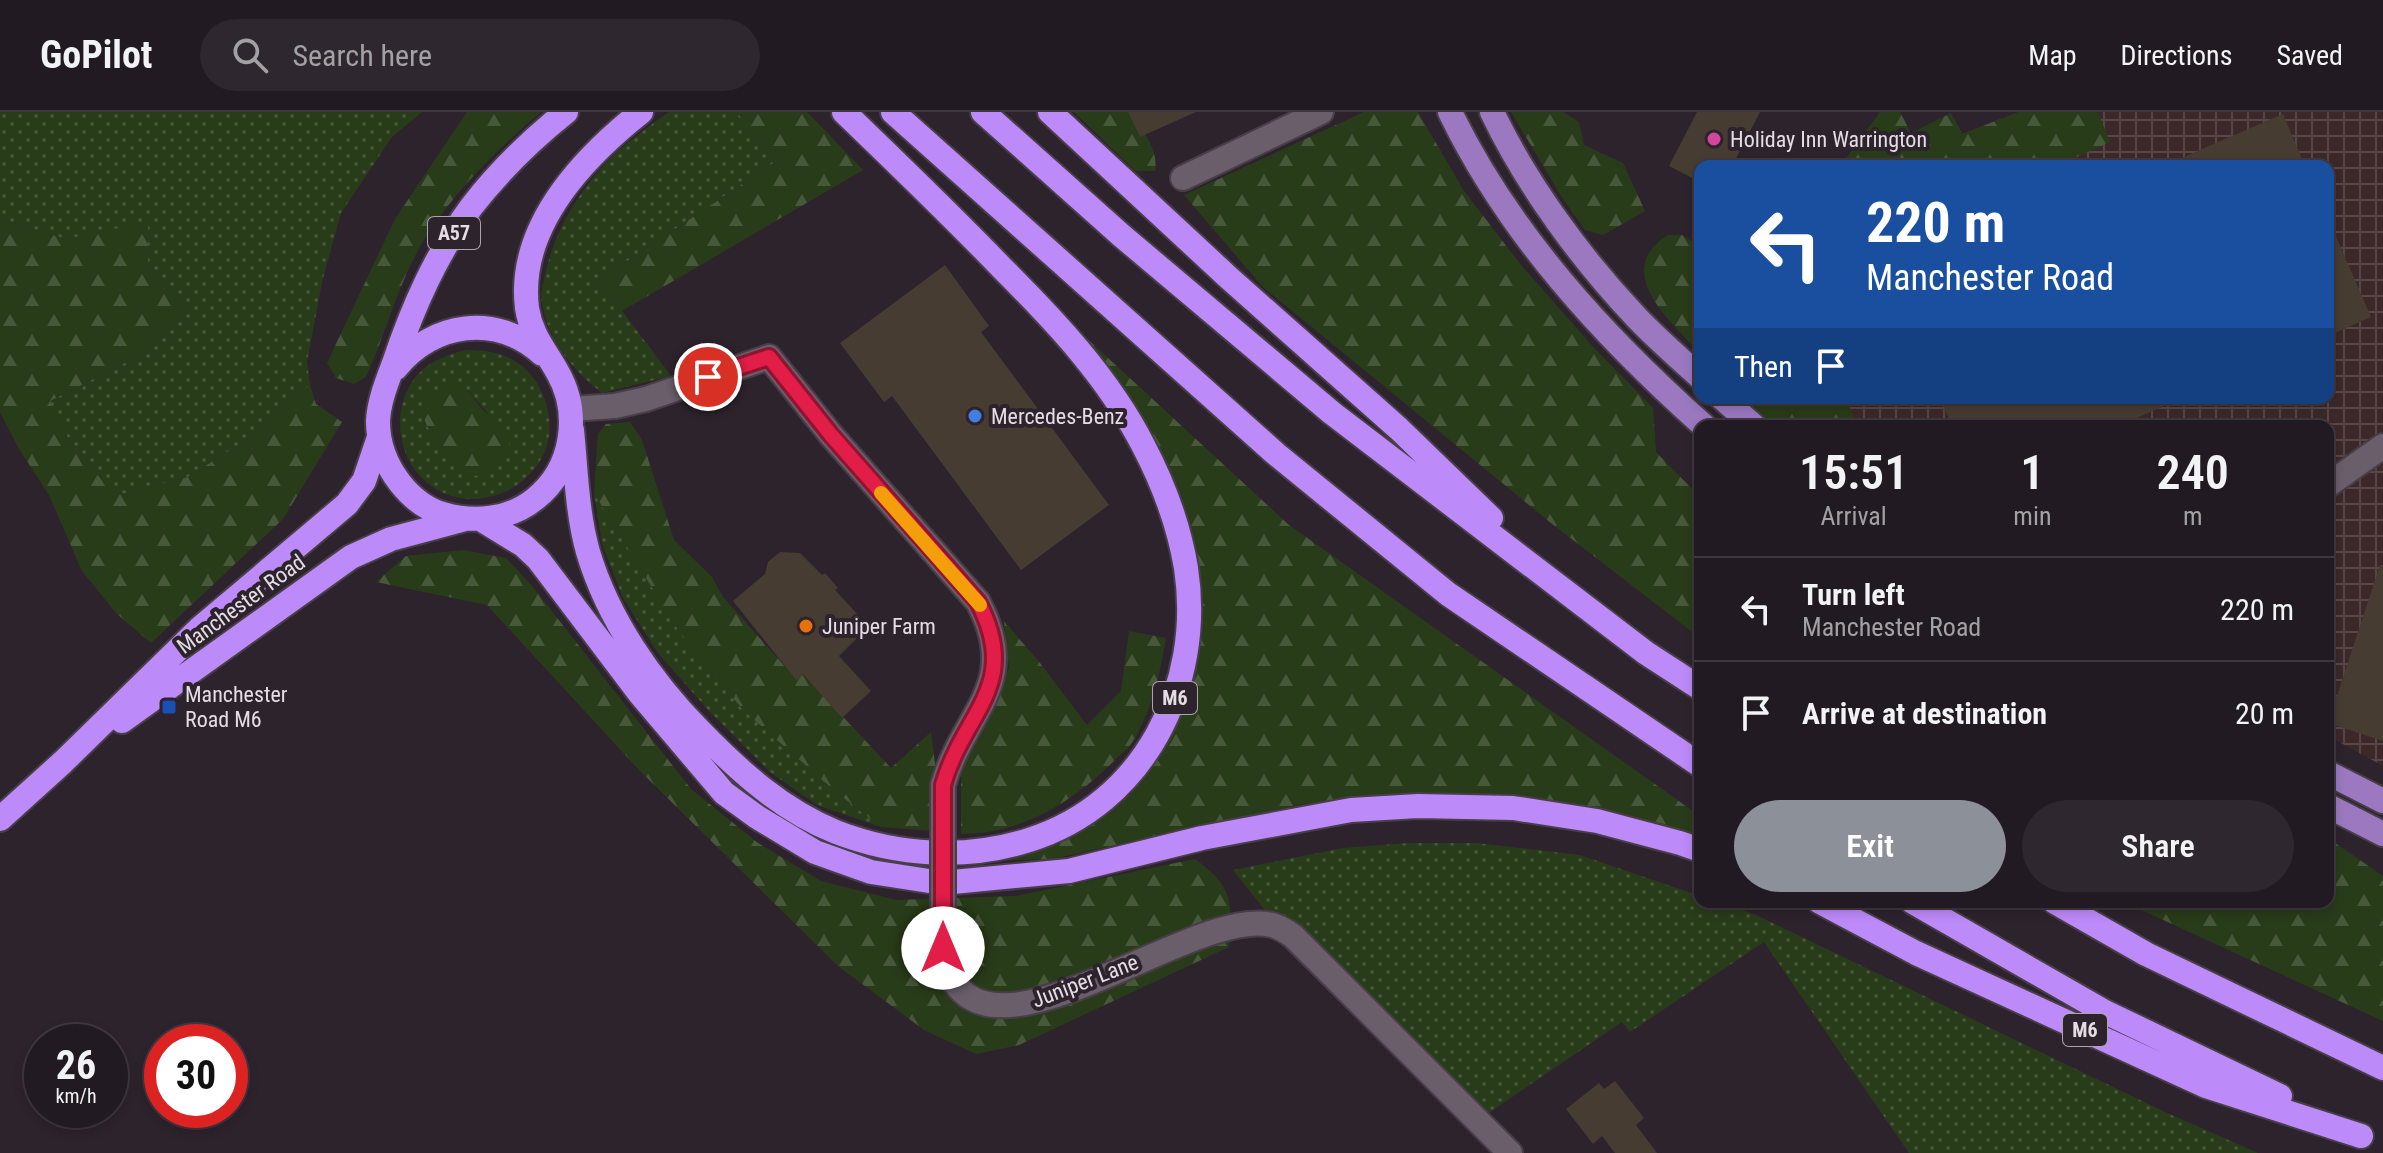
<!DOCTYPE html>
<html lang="en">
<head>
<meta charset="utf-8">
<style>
  :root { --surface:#221a22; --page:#2e272f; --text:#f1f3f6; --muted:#a2a1a5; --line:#3f3840; --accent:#8c9099 }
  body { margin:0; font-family:"Roboto Condensed",sans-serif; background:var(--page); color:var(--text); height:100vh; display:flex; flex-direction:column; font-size:30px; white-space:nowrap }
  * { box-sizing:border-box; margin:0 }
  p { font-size:26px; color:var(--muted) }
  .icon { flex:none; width:44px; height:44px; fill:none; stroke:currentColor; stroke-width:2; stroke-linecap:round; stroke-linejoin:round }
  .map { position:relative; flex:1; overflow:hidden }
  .sheet { position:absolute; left:1694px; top:308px; width:640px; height:488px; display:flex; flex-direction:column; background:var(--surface); border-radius:16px; box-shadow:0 4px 12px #0003,0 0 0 2px var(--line) }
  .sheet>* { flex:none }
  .hud { position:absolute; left:1694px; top:48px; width:640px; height:244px; border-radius:16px; box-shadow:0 4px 12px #0003,0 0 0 2px var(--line); background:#1a4fa0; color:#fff; overflow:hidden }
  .speed { position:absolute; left:24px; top:912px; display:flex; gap:16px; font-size:40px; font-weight:700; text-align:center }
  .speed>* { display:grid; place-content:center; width:104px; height:104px; border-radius:50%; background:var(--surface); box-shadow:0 4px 12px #0003,0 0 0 2px var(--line); line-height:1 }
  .speed small { font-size:20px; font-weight:400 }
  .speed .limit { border:12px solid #d22; background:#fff; color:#111 }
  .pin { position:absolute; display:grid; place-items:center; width:68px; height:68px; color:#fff; margin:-34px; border:4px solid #fff; border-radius:50%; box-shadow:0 2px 8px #0007 }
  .me { position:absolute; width:88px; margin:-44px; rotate:0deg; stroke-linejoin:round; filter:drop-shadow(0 0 6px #0008) }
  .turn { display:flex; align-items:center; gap:28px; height:168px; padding:0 40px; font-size:36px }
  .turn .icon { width:104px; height:104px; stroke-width:2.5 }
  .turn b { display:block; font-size:56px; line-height:68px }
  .then { display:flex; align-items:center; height:76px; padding:0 40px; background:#0003; gap:16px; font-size:30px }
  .eta { display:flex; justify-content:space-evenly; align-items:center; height:136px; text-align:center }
  .eta b { font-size:48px; font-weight:600; line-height:56px }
  .cta { display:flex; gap:16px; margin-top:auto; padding:16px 40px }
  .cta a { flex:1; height:92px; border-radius:48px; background:var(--accent); color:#fff; font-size:32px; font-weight:600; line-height:92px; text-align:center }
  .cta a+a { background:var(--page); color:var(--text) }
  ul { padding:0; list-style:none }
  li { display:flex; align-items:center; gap:24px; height:104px; padding:0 40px; border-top:2px solid var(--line) }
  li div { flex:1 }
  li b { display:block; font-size:30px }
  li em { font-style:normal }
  header { display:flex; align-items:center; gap:48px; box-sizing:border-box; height:112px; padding:0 40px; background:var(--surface); border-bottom:2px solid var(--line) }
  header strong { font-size:38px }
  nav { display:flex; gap:44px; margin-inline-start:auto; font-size:28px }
  .search { width:560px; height:72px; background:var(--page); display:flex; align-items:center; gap:20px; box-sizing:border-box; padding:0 28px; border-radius:44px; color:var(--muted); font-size:30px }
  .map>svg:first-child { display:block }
</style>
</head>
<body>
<header>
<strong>GoPilot</strong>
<div class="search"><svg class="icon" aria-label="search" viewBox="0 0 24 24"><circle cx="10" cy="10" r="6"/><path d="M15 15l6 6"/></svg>Search here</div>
<nav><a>Map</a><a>Directions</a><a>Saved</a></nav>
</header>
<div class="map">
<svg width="2383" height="1041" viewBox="0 0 2383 1041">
  <defs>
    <pattern id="industrial-grid" width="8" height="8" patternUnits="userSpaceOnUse" patternTransform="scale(2)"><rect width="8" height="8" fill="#3c2829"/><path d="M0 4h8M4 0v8" fill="none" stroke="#584748"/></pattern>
    <pattern id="grass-dots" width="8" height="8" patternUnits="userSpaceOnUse" patternTransform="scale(2)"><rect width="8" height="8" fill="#293c19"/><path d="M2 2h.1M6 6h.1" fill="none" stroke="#48583a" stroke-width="1.8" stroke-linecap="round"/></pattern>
    <pattern id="forest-firs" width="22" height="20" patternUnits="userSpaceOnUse" patternTransform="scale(2)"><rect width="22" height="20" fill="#293c19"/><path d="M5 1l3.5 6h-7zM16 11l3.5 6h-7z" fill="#48583a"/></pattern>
  </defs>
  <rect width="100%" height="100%" fill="#2d232d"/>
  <!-- industrial -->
  <path fill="url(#industrial-grid)" d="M2019,0H2383V654L2328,624V314H1799L1773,286H2328V54H1855L1951,1L1962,22Z"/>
  <!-- grass -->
  <path fill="url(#grass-dots)" fill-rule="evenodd" d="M0,0H422L392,25L341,101L322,170L307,250L310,273L252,324L188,365L115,384L69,328L49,289L148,239L189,196L148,152V111L66,127L10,110L0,105Z
    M669,0H737L775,50L599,168L671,264L602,281C572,258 546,226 541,186C541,178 544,169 545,162C556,114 584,70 620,37C635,24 652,12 669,0Z
    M465,238C480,238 493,239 507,245C544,260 562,314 540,349C515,390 455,402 420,364C392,334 393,281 426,255C438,246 451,242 465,238ZM465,275L492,306L440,337L421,299Z
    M594,381L636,448L836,680L881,715L817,693L770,660L709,599L658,541L623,486L602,432Z
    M1408,731H1476L1580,743L1700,784V790H1719L1754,802L2165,1000L2258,1041H1909L1764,830L1630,920L1622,910L1484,1004L1264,797L1233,758L1343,736Z"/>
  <!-- forest -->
  <path fill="url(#forest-firs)" d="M467,0H541C495,39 443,90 415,144C395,183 384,225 366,265L354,272L336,266L327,251L395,107Z
    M737,0H807L863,58L622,199L599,168L775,50Z
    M1074,0H1129C1142,17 1159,37 1155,59H1135Z
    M1364,0H1418L1464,79L1521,153L1595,237L1653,296L1656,340L1700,385V526L1551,411L1263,175L1184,83Z
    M1511,0H1563L1579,10L1584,33L1623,51L1645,99L1603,123L1585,118L1561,84Z
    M1880,0H1900L1911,21L1951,1L1962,22L2019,0H2098L2110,30L2057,54H1830L1842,52Z
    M0,105L10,110L66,127L148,110V152L189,196L148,239L50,289L69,328L115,384L188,365L252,324L310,273L316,292L342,310L283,407L151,531L117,502L82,459L49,383L19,337L0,300Z
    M1668,123H1682L1700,134V241C1670,209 1611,159 1668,123Z
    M1082,222L1289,413L1700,704V726L1664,712L1540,687L1427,680L1302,692L1052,747L987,749L1056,730L1095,711L1137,672L1171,625L1190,582L1201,527L1199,453L1181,388Z
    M449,274L465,275L482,297L504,315L511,325C506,356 483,377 453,354C438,343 428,316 421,299L427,281Z
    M1742,286H1845L1859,314H1774Z
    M630,310L642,328L674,428L712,465L723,485L797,568L803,562L891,656L931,620L936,659L935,719L881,715L836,680L743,598L678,518L594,381L598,322L606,312Z
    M463,438L506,446L533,475L691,677L758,731L821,769L896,788L1016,784L1195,747C1235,776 1231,790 1229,835L1019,933L976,942L924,918L838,854L640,659L487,493L376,470L406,444Z
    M1004,509L1040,551L1087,613L1121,579L1129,519L1166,526C1160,561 1153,595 1135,626C1130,635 1121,642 1114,649C1073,690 1021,722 961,722V653L1009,556Z
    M2328,726L2383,764V909L2124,790H2328Z"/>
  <!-- building -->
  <path fill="#473c31" d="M1128,0H1196L1140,25Z
    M1697,0H1760L1732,54H1700V70L1669,54Z
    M2283,2L2305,54H2163Z
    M2328,106L2371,205L2328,224Z
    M945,153L989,214L981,220L1109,393L1021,458L892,284L884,290L840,231Z
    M1940,286H2183L2118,314H1952Z
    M780,440L800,441L822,463L825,461L838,476L835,478L859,504V524L839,544L871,579L842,606L803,562L797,569L733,489L765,462L768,450Z
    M2380,453H2383V629L2328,611Z
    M1615,969L1644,1006L1636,1013L1657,1041H1615L1602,1024L1593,1032L1566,997L1599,971L1604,977Z"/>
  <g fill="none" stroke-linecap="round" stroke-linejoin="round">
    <!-- minor casing -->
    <g stroke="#473e47" stroke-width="28">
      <path id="minor" d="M1183,66L1321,0
        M571,297L615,294L646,287L769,245L831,323L978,490C1022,573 964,599 943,673
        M2328,373L2383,334
        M943,836C965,986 1189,792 1272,813C1280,815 1286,819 1293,824L1510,1041"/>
    </g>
    <!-- major casing -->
    <g stroke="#473e47" stroke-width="28">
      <path id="major" d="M1450,0C1509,122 1604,225 1704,314
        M1492,0C1527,73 1581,147 1637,206C1657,227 1679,246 1700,265
        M1722,286L1754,314
        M2328,661L2383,689
        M2328,694L2383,722"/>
    </g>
    <!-- highway casing -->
    <g stroke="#473e47" stroke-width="28">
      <path id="highway" d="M566,0C531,28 500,58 472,94C436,142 413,195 394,251C387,270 379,289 378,309C378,332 386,353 400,371C411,385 426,397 443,402C474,411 509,408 535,387C573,357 581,302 558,261C546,239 531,223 527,196C517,115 583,46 641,0
        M893,0L1276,342L1448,482L1700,653
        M983,0L1122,124L1332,301L1646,541L1700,576
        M1050,0L1229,166L1399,317L1491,406
        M396,256C433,210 496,201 542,242
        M572,318C576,358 577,401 588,440C608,507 651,569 700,619C740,660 782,698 836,720C898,744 966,748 1029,728C1144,692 1204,573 1186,456C1179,414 1163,371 1143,333C1108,265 1055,209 1001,155C950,102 897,51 844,0
        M482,408L523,433L538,447L640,582L724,681L757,705L815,740L871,760L942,771L1069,759L1202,726L1351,698L1418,694L1513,696L1597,709L1680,731L1700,738
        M122,609L351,445L391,427L462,408
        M0,707L63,650L199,517L347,392L364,369L379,325
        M1820,790L1916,841L2206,974L2361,1024
        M1913,790L2103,899L2280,984
        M2055,790L2146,842L2383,956"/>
    </g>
    <!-- minor -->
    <use href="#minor" stroke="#695e6a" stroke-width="24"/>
    <!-- major -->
    <use href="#major" stroke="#9b78c0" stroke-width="24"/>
    <!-- highway -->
    <use href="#highway" stroke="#bd8af9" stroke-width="24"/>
    <!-- minor-bridge casing -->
    <g stroke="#473e47" stroke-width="28" stroke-linecap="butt">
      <path id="minor-bridge" d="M943,836V673"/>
    </g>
    <!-- minor-bridge -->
    <use href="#minor-bridge" stroke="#695e6a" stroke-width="24"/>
  </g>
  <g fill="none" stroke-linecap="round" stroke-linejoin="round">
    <!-- route casing -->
    <g stroke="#92132f" stroke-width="20">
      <path id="route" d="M708,265L769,245L831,323L978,490C1022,574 964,599 943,673V836"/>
    </g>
    <!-- route -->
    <use href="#route" stroke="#e11d48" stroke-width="14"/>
    <!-- slow -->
    <path stroke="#f59e0b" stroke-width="14" d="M881,381L980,493"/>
  </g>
  <!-- markers -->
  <circle fill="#d1479c" stroke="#2d232d" stroke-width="3" cx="1714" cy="27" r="8"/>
  <circle fill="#3f7fe0" stroke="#2d232d" stroke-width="3" cx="975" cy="304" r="8"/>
  <circle fill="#e8710a" stroke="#2d232d" stroke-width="3" cx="806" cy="514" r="8"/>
  <rect fill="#1a4fb4" stroke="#2d232d" stroke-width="3" x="161" y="587" width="16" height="16" rx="4"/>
  <g text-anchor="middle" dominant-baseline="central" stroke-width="8" stroke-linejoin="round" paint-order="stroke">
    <!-- shield labels -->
    <g fill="#2d232d" stroke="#ada5ad" stroke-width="2">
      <rect x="428" y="105" width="52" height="32" rx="6"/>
      <rect x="1153" y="570" width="44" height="32" rx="6"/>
      <rect x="2063" y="902" width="44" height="32" rx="6"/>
    </g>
    <g font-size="20" font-weight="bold" fill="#e4dde4">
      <text x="454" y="121">A57</text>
      <text x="1175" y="586">M6</text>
      <text x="2085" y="918">M6</text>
    </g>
    <!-- poi labels -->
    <g font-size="22" fill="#e4dde4" stroke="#2d232d" text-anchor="start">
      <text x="1730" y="27">Holiday Inn Warrington</text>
      <text x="991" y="304">Mercedes-Benz</text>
      <text x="822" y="514">Juniper Farm</text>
      <text x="185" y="582">Manchester<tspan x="185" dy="25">Road M6</tspan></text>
    </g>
    <!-- street labels -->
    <g font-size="22" fill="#e4dde4" stroke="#2d232d">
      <text transform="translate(241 492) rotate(-36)">Manchester Road</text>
      <text transform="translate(1085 869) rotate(-21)">Juniper Lane</text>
    </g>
  </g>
</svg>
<div class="speed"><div>26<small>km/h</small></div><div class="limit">30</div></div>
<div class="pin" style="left:708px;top:265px;background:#d93025"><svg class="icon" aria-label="arrive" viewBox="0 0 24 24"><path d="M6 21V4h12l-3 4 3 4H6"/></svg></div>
<svg class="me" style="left:943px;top:836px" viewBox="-20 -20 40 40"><circle r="19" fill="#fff"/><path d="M0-13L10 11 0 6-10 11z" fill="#e11d48"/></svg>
<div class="hud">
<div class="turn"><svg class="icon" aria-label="left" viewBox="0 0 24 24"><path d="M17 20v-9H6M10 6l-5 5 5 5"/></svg><div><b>220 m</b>Manchester Road</div></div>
<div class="then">Then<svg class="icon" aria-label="arrive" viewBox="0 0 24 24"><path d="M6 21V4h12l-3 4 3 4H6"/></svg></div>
</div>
<section class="sheet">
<div class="eta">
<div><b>15:51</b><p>Arrival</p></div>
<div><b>1</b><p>min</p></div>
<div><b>240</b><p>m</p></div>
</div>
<ul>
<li><svg class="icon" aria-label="left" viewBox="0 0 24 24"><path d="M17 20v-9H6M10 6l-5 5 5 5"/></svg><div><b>Turn left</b><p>Manchester Road</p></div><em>220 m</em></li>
<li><svg class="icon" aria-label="arrive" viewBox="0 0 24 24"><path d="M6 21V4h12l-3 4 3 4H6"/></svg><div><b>Arrive at destination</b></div><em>20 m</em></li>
</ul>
<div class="cta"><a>Exit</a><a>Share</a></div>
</section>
</div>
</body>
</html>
